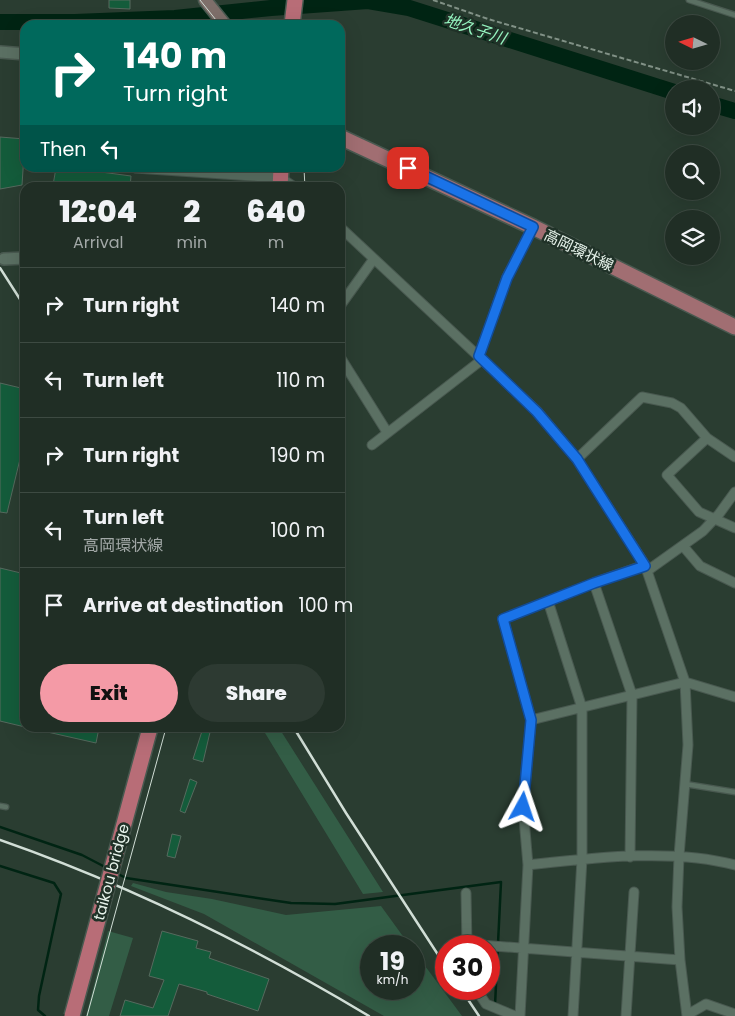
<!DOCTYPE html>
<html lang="en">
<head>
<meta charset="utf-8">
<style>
  :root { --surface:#202e25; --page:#2d3a32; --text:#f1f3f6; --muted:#a2a8a7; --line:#3d4a42; --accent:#f49aa6 }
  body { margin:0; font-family:Poppins,"Noto Sans JP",sans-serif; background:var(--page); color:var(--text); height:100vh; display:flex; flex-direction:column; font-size:19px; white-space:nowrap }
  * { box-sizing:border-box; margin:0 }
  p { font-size:16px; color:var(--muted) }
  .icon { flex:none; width:28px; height:28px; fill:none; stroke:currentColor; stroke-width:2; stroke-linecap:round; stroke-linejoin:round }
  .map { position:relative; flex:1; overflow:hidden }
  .details { position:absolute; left:20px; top:182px; width:325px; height:550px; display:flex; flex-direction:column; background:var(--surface); border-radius:15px; box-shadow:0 5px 20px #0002,0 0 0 1px var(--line) }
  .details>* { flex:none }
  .hud { position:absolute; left:20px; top:20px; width:325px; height:152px; border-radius:15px; box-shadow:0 5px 20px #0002,0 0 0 1px var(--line); background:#00695c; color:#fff; overflow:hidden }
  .needle { width:32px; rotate:275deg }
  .tools { position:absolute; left:665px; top:15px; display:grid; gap:10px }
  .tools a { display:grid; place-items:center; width:55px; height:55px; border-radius:50%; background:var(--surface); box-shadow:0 5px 20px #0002,0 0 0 1px var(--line); font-size:25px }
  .speed { position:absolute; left:360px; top:935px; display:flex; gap:10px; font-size:25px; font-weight:700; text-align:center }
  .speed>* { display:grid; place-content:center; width:65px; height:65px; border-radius:50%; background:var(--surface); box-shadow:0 5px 20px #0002,0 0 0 1px var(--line); line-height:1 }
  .speed small { font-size:12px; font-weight:400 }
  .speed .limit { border:8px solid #d22; background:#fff; color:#111 }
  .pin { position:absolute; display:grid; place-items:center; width:42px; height:42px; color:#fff; margin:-21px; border-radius:10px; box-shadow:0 2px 8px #0006 }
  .me { position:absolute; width:55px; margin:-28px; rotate:5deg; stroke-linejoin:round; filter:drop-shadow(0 0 4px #0008) }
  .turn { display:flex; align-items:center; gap:18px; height:105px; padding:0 20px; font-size:22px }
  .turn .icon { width:65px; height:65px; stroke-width:2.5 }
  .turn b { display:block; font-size:35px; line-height:42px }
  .then { display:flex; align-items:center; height:48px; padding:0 20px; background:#0003; gap:10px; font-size:19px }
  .eta { display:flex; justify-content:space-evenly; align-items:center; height:85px; text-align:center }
  .eta b { font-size:30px; font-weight:800; line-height:35px }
  .button { display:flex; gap:10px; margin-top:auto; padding:10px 20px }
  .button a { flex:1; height:58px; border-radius:30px; background:var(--accent); color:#111; font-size:20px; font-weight:800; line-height:58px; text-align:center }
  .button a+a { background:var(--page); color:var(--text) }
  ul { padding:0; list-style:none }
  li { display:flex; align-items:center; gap:15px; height:75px; padding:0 20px; border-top:1px solid var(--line) }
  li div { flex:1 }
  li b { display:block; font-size:19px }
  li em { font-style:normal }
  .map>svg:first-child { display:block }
</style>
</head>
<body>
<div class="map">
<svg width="735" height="1016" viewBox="0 0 735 1016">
  <rect width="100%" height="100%" fill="#2a3d31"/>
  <!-- green -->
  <path fill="#335d46" d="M262,728H279L383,892L363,894Z
    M133,883L166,892L212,899L286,915L381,906L410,946H371V989H414V951L462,1016H384L204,914L131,886Z
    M108,931L133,938L109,1016H86Z"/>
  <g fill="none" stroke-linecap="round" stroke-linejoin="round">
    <!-- stream -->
    <path stroke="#002413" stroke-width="2.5" d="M0,827L82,855L107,868
      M0,866L54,883L61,894L39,996L38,1010L45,1016
      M116,873L126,878L291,903L335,904L501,882L495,1005"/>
    <!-- river -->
    <path stroke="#002413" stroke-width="16" d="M0,22H75L175,18L271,8L368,1L409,8L674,92
      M711,104L735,111"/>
  </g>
  <!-- building -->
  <path fill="#145c3b" stroke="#566a5e" d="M109,0H130V9L109,8Z
    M0,137L25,139L22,185L0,189Z
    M56,168H71L131,176L130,188H63L53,185Z
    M0,383L25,389V456L21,455L7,513L0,512Z
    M0,568L25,574V727L0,721Z
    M43,728H99L96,743L43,731Z
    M203,728H211L203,762L193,759Z
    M190,779L197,782L185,813L180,811Z
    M172,834L181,836L175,858L167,856Z
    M162,931L198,941L196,948L211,952L209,958L269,979L258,1011L207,994V992L179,984L168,1016H120L125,1000L153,1008L164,980L149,976Z"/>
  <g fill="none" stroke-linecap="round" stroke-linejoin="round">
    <!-- service casing -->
    <g stroke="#495950" stroke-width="7">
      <path id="service" d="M689,0L735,15
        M685,784L735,792
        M0,806L6,807"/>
    </g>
    <!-- minor casing -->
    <g stroke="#495950" stroke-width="11">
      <path id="minor" d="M135,168L281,178L296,188
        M340,227L537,411L577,459L645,565L685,682L688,745L679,856L677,907L680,960L687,1016
        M340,306L373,260
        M340,357L387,432
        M707,438L667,475L699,512L735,528
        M372,445L479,362V356L507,277L533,227
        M577,459L642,397L672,403L681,408L707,438L735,457
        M683,546L700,566L735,583
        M647,571L703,531L719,514L735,492
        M594,583L632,695L630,857
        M548,601L582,708V859L573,1016
        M531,720L685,682L735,697
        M528,865C592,858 673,848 735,865
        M466,893L467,946
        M467,944L680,960
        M476,989L486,1004L515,1016
        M687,1015L706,1004L735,1014
        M520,1016L528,865L523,807L531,720L503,619L594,583L645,565
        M626,1016L634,892"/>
    </g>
    <!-- tertiary casing -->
    <g stroke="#495950" stroke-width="14">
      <path id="tertiary" d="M0,52L25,54
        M4,259L25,258"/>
    </g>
    <!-- secondary casing -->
    <g stroke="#495950" stroke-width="15">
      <path id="secondary" d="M205,0L225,25"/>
    </g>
    <!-- primary casing -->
    <g stroke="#495950" stroke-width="18">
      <path id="primary" d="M340,137L533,227L735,327"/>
    </g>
    <!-- trunk casing -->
    <g stroke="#495950" stroke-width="18">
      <path id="trunk" d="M292,25L295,0
        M280,188L281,168"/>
    </g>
    <!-- path -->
    <path stroke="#819186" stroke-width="2" stroke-dasharray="5 2.5" stroke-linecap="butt" d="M433,0L488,19L735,91"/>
    <!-- service -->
    <use href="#service" stroke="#5b7063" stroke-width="4.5"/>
    <!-- minor -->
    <use href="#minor" stroke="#5b7063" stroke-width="9"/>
    <!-- tertiary -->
    <use href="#tertiary" stroke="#5b7063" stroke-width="11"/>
    <!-- secondary -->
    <use href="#secondary" stroke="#7e6f6a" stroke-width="12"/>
    <!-- primary -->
    <use href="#primary" stroke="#a16e72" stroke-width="15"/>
    <!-- trunk -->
    <use href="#trunk" stroke="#b86d77" stroke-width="15"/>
    <!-- tram -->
    <path stroke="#d1ded6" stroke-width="1" d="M200,0L220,25
      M304,168L305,188
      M87,1016L166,728"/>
    <!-- rail -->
    <path stroke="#d1ded6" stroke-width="2.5" d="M0,268L25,307
      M294,728L346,813L446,967
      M0,840C129,885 252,946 369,1016
      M461,989L479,1016"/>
    <!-- trunk-bridge casing -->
    <g stroke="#495950" stroke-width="18" stroke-linecap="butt">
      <path id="trunk-bridge" d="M72,1016L150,728"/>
    </g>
    <!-- trunk-bridge -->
    <use href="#trunk-bridge" stroke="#b86d77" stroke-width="15"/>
  </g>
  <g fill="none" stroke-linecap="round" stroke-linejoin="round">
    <!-- route casing -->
    <g stroke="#114b97" stroke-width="12">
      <path id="route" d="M408,168L533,227L507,278L479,356L537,412L577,459L645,566L594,583L503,619L531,720L523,807"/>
    </g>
    <!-- route -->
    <use href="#route" stroke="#1a73e8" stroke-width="9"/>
  </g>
  <g text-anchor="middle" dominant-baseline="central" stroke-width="5" stroke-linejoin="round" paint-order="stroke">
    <!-- street labels -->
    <g font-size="15" fill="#e7f3eb" stroke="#203228">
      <text transform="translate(579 250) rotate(26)">高岡環状線</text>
      <text transform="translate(111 872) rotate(-75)">taikou bridge</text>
    </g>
    <!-- water labels -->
    <g font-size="16" font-style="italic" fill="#96f6c1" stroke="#203228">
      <text transform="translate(475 29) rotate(18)">地久子川</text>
    </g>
  </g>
</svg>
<div class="tools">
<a><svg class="needle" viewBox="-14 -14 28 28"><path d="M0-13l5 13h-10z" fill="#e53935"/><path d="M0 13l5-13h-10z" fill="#a2a8a7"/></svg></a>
<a><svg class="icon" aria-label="sound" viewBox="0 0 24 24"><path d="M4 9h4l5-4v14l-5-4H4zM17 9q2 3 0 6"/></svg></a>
<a><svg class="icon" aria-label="search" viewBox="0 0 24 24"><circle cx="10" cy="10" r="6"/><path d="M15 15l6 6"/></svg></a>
<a><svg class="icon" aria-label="layers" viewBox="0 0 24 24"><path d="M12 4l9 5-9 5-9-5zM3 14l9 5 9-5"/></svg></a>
</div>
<div class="speed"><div>19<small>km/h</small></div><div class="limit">30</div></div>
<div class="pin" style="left:408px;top:168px;background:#d93025"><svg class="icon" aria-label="arrive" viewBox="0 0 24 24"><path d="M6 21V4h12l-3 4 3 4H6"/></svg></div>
<svg class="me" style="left:523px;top:807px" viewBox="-20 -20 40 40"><path d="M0-17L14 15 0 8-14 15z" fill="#1a73e8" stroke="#fff" stroke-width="4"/></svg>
<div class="hud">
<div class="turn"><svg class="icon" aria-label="right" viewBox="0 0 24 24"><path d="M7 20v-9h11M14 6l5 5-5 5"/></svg><div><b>140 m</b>Turn right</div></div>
<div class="then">Then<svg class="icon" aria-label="left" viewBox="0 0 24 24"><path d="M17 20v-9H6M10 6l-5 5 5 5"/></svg></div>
</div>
<section class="details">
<div class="eta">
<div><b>12:04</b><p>Arrival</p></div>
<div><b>2</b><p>min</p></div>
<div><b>640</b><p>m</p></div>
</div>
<ul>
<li><svg class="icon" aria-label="right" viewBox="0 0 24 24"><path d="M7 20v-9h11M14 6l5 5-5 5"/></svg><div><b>Turn right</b></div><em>140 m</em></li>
<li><svg class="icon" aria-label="left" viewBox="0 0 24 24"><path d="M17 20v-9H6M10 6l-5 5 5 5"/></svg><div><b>Turn left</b></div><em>110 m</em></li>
<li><svg class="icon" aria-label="right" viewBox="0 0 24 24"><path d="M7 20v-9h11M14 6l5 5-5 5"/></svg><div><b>Turn right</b></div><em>190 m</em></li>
<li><svg class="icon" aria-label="left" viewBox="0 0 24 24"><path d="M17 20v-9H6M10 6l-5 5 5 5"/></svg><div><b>Turn left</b><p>高岡環状線</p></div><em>100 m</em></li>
<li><svg class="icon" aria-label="arrive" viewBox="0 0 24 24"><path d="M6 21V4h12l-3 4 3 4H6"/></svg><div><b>Arrive at destination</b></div><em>100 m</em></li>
</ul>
<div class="button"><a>Exit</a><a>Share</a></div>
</section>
</div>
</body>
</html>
